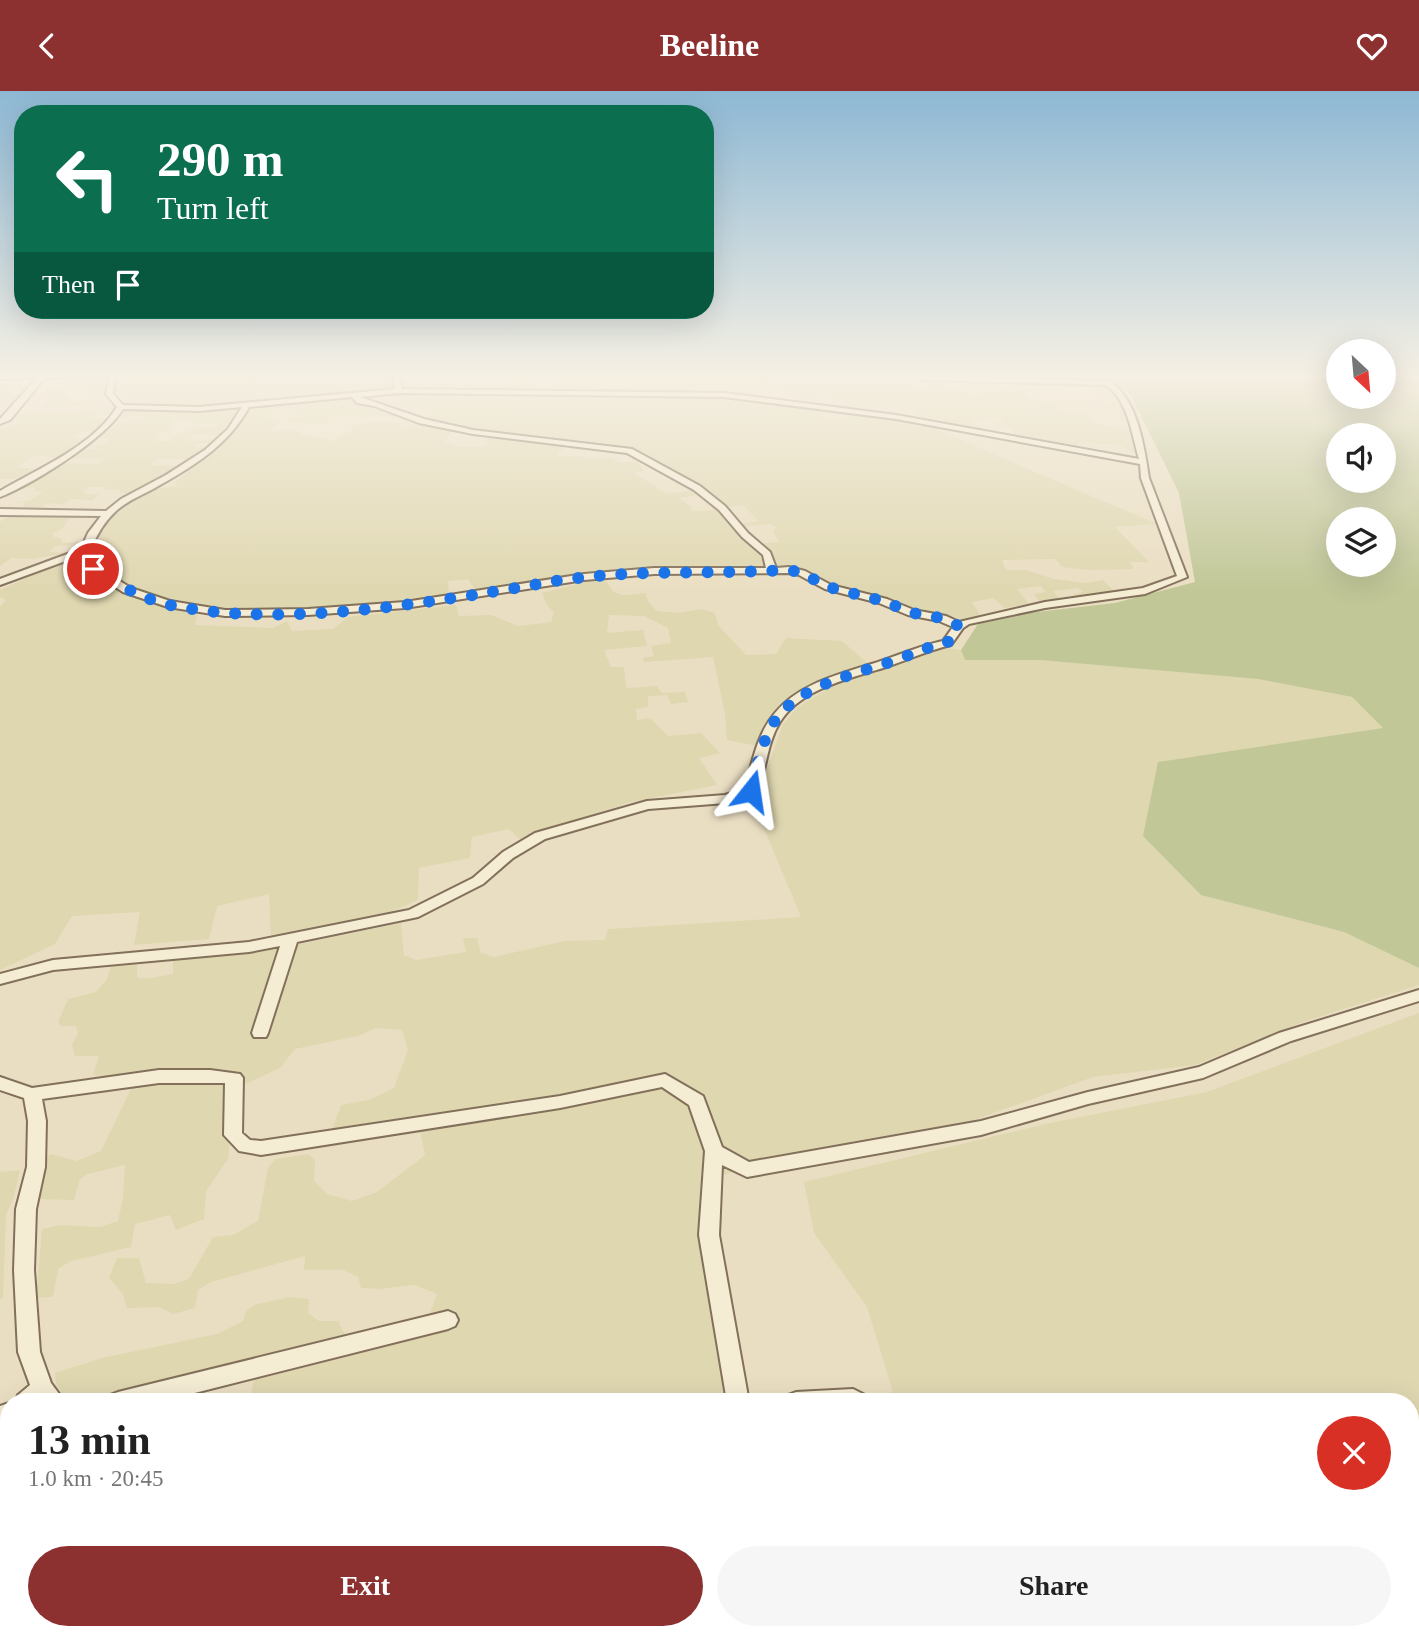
<!DOCTYPE html>
<html lang="en">
<head>
<meta charset="utf-8">
<style>
  :root { --surface:#fff; --page:#f6f6f6; --text:#222; --muted:#767676; --accent:#8c3030 }
  body { margin:0; font-family:"Times New Roman",serif; background:var(--page); color:var(--text); height:100vh; display:flex; flex-direction:column; font-size:26px; white-space:nowrap }
  * { box-sizing:border-box; margin:0 }
  p { font-size:23px; color:var(--muted) }
  .icon { flex:none; width:38px; height:38px; fill:none; stroke:currentColor; stroke-width:2; stroke-linecap:round; stroke-linejoin:round }
  .map { position:relative; flex:1; overflow:hidden }
  .panel { position:absolute; left:0px; top:1302px; width:1419px; height:247px; display:flex; flex-direction:column; background:var(--surface); border-radius:28px 28px 0 0; box-shadow:0 7px 28px #0002 }
  .panel>* { flex:none }
  .top-card { position:absolute; left:14px; top:14px; width:700px; height:214px; border-radius:28px; box-shadow:0 7px 28px #0002; background:#0b6e4f; color:#fff; overflow:hidden }
  .needle { width:46px; rotate:154deg }
  .fabs { position:absolute; left:1326px; top:248px; display:grid; gap:14px }
  .fabs a { display:grid; place-items:center; width:70px; height:70px; border-radius:50%; background:var(--surface); box-shadow:0 7px 28px #0002; font-size:35px }
  .pin { position:absolute; display:grid; place-items:center; width:60px; height:60px; color:#fff; margin:-30px; border:4px solid #fff; border-radius:50%; box-shadow:0 2px 7px #0007 }
  .me { position:absolute; width:77px; margin:-38px; rotate:15deg; stroke-linejoin:round; filter:drop-shadow(0 0 5px #0008) }
  .turn { display:flex; align-items:center; gap:24px; height:147px; padding:0 28px; font-size:32px }
  .turn .icon { width:91px; height:91px; stroke-width:2.5 }
  .turn b { display:block; font-size:49px; line-height:60px }
  .then { display:flex; align-items:center; height:66px; padding:0 28px; background:#0003; gap:14px; font-size:26px }
  .round { display:grid; place-items:center; flex:none; width:74px; height:74px; border-radius:37px; background:var(--page) }
  .headline { display:flex; align-items:center; justify-content:space-between; height:119px; padding:0 28px }
  h1 { font-size:42px; font-weight:600; line-height:52px }
  .primary-button { display:flex; gap:14px; margin-top:auto; padding:14px 28px }
  .primary-button a { flex:1; height:80px; border-radius:42px; background:var(--accent); color:#fff; font-size:28px; font-weight:600; line-height:80px; text-align:center }
  .primary-button a+a { background:var(--page); color:var(--text) }
  header { display:flex; justify-content:space-between; align-items:center; height:91px; padding:0 28px; background:var(--accent); color:#fff; font-size:32px; font-weight:600 }
  .map>svg:first-child { display:block }
</style>
</head>
<body>
<header><svg class="icon" aria-label="back" viewBox="0 0 24 24"><path d="M15 5l-7 7 7 7"/></svg>Beeline<svg class="icon" aria-label="heart" viewBox="0 0 24 24"><path d="M12 20l-8-8c-3-5 5-10 8-4 3-6 11-1 8 4z"/></svg></header>
<div class="map">
<svg width="1419" height="1548" viewBox="0 0 1419 1548">
  <rect width="100%" height="100%" fill="#eadec2"/>
  <!-- farmland -->
  <path fill="#dfd7b0" d="M114,283H1092L1098,288L917,286L906,291L916,294H929V289L936,290L945,296L957,295V292L968,303L994,301L997,296L1040,295L1044,291L1107,293L1115,305L1086,297L1053,298L1043,301L1030,299L1026,302L1034,309L1045,311L1083,309L1105,313L1120,310L1125,318V330L1115,328L1114,324H1119V319L1114,317L1091,312L1056,316L1076,323L1093,324L1089,325L1091,330L1099,333L1128,338L1137,365L1120,354L1080,351L1076,354L1015,343L1013,338L998,335V332L1005,331L1000,327L969,328L973,334L987,335L980,337L923,327L914,324L915,319L866,313L860,320L848,319L842,317L848,313L838,309L820,307L805,311L800,309L803,307L799,305L773,298L751,300L749,305L738,304L741,299L732,295L699,294L700,302L681,301V298H689V295L638,293L639,301L577,302L576,294L539,290L527,298V302L463,300L466,294H453L447,300H423L426,294L395,295V299L200,316L134,315L119,311L132,309L113,303L118,285Z
    M104,285L109,286L104,304L88,305V298L69,300L67,305L70,306L71,311L104,308L107,312L42,317L48,304L43,302L49,295L71,293L78,286Z
    M12,291V295L31,294L14,313L0,312V292Z
    M400,301L458,303L456,308H462L466,303L736,307L771,311L768,315L777,317L781,312L824,319L820,325L831,329H848L850,322L921,332L1157,433L1115,436L1149,471H1130L1134,478L1090,479L1062,476L1055,468L1002,469L1006,479H1026L1054,488L1085,492L1103,489L1117,503L1082,509L1073,504L1083,501L1078,497L1053,500L1061,509L1041,512L1034,503L1046,501L1040,495L1017,498L1029,513L1005,517L993,507L972,511L980,524L962,529L926,521L863,500L837,496L800,477H776L770,464L758,453L779,451L773,441L776,436L770,433L745,435L743,433L759,430L742,414L723,417L706,401L637,362L614,355L563,350L561,354L565,355L563,359L557,361V365H584L586,368L612,367L620,372L637,370L644,380L634,382L667,403L697,399L702,403L680,407L692,417V420L720,419L729,431L738,436L743,445L765,465L769,477L627,480L477,501L468,488L448,490L449,506L396,513L244,520L172,510L137,499L98,475L94,453L123,410L142,401L178,394L174,392L221,352L251,315L349,306L357,311L373,314L405,325L332,326L324,333L286,330L298,322L276,321L269,327L281,330L269,340L297,339L301,343L332,350L352,339L354,333L383,331L403,332L398,338H405L419,329L454,337L444,350L457,356H483L487,353L488,344H494L422,329L434,322L382,302Z
    M112,314L116,318L114,323L94,324L93,328L112,327L98,339L83,340L71,347L82,349L76,355L56,367L36,364L16,376L36,378L18,388H0V339L21,331V328H13L14,324L105,317Z
    M149,317L204,319L240,317L238,324L220,344H179L194,336L216,337L219,333H194V329L175,328L169,338L159,342L153,350H171L176,345H193L188,351L218,348L214,352H197L194,354L196,356L207,357L194,368H156L150,374L182,375L132,403L118,402L120,400L117,399H104L105,396H90L82,402L99,404L92,409L71,408L63,413L46,412L37,420H21L25,412H17L31,409L43,401L33,400L36,397L16,396L60,372L97,373L104,368L66,367L79,359L97,358L99,357L83,355L105,354L109,347H99L118,333L142,328L144,325L129,324L127,328H122L125,318Z
    M11,424H72L61,439L53,442L54,446L61,447L62,452L79,451L76,454L55,455L50,461L68,462L32,468L12,467L0,475V431Z
    M78,469L122,502L197,523L195,534L273,537L287,530L292,540L333,538L348,526L456,514L459,525L491,524L518,535L551,531L554,521L547,514L542,502L589,490H606L613,501L624,504L645,502L649,512L657,520L678,522L701,518L715,522L718,534L746,564L776,563L786,547L842,550L868,573L818,590L781,613L757,655L727,649L725,623L713,566L644,571L643,567L654,565L651,555L671,552L668,537L644,525L609,524L607,542L643,539L647,555L604,559L611,576H624L626,597L657,595L662,602L685,601L688,611L671,613L667,604L648,605V616L636,618L637,629L650,627L668,645L701,642L720,662L699,667L717,694L627,712L544,739L522,750L509,738L472,746L470,767L419,777L418,809L377,827L271,844L269,803L217,815L209,848L134,854L140,821L72,825L55,853L0,879V515L6,509L0,506V499L53,475Z
    M944,557L961,559L965,569H1040L1258,588L1352,606L1384,637L1158,671L1202,804L1344,841L1419,877V894L1303,931L1195,974L1093,986L966,1032L760,1070L704,1092L731,1311H250L255,1282L202,1299L194,1311H161L168,1295L126,1311H67L56,1292L55,1282L102,1267L217,1243L243,1230L247,1219L257,1213L291,1206L309,1208L308,1222L319,1230H338L351,1255L427,1230L437,1203L415,1194L378,1198L361,1197L358,1186L343,1179H304L305,1165L211,1191L198,1199L195,1217L173,1223L159,1216L127,1217L123,1203L109,1187L117,1167H139L146,1192L173,1193L189,1188L213,1146L233,1144L258,1130L268,1077L275,1068L308,1063L315,1069L314,1090L327,1103L352,1110L377,1101L425,1064L420,1040L330,1044L341,1014L369,1009L394,997L408,959L402,939L376,937L358,945L295,958L280,977L245,993L233,1013L228,1068L206,1100L204,1128L176,1139L170,1124L135,1133L131,1156L71,1170L58,1178L53,1206L36,1207L42,1138L60,1134L100,1136L118,1130L123,1107L125,1074L88,1083L80,1088L74,1109L40,1108L44,1071L50,1063L77,1070L101,1060L131,998L128,987L93,984L99,965H75L72,954L78,942L76,935H61L58,931L68,908L96,901L107,888L111,875L137,874V887H151L173,883V869L301,853L401,832L404,864L416,869L466,861L463,847H477L481,862L494,866L565,850L605,849L608,838L801,826L754,714L783,633L798,616L837,592Z
    M1419,922V1548H706L705,1540H1410V1311H826L893,1301L867,1216L814,1142L804,1091L1045,1033L1207,1001Z
    M20,1079L14,1106L6,1123L3,1207L0,1209V1081Z
    M0,1405L9,1420V1489L0,1491Z
    M235,1540H512L508,1548H235Z
    M540,1540H647L649,1548H536Z"/>
  <!-- green -->
  <path fill="#c1c797" fill-rule="evenodd" d="M1108,283H1339V306H1384V283H1419V877L1344,841L1201,804L1143,745L1158,671L1383,637L1352,606L1258,588L1040,569H965L961,559L978,533L1028,522L1115,512L1195,491L1179,402L1131,304ZM1339,345H1384V390H1339ZM1339,429H1384V474H1339Z"/>
  <g fill="none" stroke-linecap="round" stroke-linejoin="round">
    <!-- minor casing -->
    <g stroke="#82705b" stroke-width="4">
      <path id="minor" d="M114,283L116,285L113,303L123,314L199,316L395,298L393,283H399L402,298L724,302L896,324L1139,368C1132,344 1128,309 1106,294L923,289L920,287L923,285L1108,290C1137,304 1145,359 1149,387L1187,486L1145,503L1045,517L969,533L963,537L951,554C929,559 910,568 889,575C853,587 802,596 780,631C766,653 767,680 756,703L726,712L648,718L545,748L513,767L483,793L418,826L297,851L268,942L266,946H254L252,942L280,855L249,861L53,879L0,893V883L53,869L249,851L409,819L473,787L503,761L535,742L647,710L725,704L745,698C752,672 757,643 775,622C800,591 845,582 881,570C902,563 922,554 943,550L953,536L939,530L908,524L879,512L825,498L799,484L789,482L654,483L584,489L405,517L308,524L225,525L168,516L123,501L90,480L82,464L0,494V488L81,458L88,442L101,425L0,424V418L106,420L121,408L166,384L205,359L228,338L242,316L199,320L123,318C105,348 33,393 0,406V400C39,377 92,356 117,316L106,303L109,286L45,287L10,329L0,333V328L37,287L0,288V284ZM399,302L724,306L896,328L1140,373L1141,387L1177,485L1143,497L1045,511L959,531L946,525L914,519L887,508L831,494L805,480L789,476L776,477L770,461L748,442L725,415L700,395L632,358L473,339L424,328L360,306ZM352,306L357,312L374,315L419,332L473,343L627,362L694,399L719,419L742,446L763,464L766,477H654L584,483L405,511L308,518L225,519L170,510L131,497L97,476L90,460C96,445 104,431 116,420C127,410 140,405 153,398C191,377 228,355 249,316Z
        M1419,899V910L1291,950L1203,987L1088,1013L981,1044L747,1086L722,1074L719,1144L749,1311H727L699,1144L705,1060L689,1014L662,996L560,1017L261,1064L239,1060L224,1044L225,992H159L42,1008L46,1030L45,1076L36,1118L34,1179L40,1261L51,1292L65,1311H15L18,1304L30,1294L18,1261L14,1179L16,1118L27,1076L28,1030L24,1007L0,999V986L32,997L159,979H210L240,983L243,987L242,1042L250,1049L261,1050L560,1005L665,983L703,1005L722,1056L749,1071L981,1030L1088,1001L1199,976L1279,942Z
        M448,1220L455,1223L458,1229L455,1235L448,1238L159,1311H107L110,1304L118,1301Z
        M853,1298L865,1304L868,1311H785L788,1304L796,1301Z
        M9,1312V1333L0,1336V1315Z
        M9,1482V1506L0,1509V1485Z
        M99,1540H125L129,1548H103Z
        M515,1540H542L538,1548H511Z
        M908,1540H934L937,1548H911Z"/>
    </g>
    <!-- minor -->
    <use href="#minor" fill="#f5ecd4" fill-rule="evenodd"/>
  </g>
  <!-- sky -->
  <linearGradient id="sky" x2="0" y2="1"><stop stop-color="#8db8d4"/><stop offset="0.57" stop-color="#f6f0e4"/><stop offset="1" stop-color="#f6f0e4" stop-opacity="0"/></linearGradient>
  <rect width="1419" height="500" fill="url(#sky)"/>
  <g fill="none" stroke-linecap="round" stroke-linejoin="round">
    <!-- route -->
    <path stroke="#1a73e8" stroke-width="12" stroke-dasharray="0 21.6" d="M93,478C117,493 142,508 170,514C268,535 393,517 492,501C524,496 555,489 587,486C654,479 721,483 789,479L802,482L828,496L883,510L912,522L942,527L959,535L947,552C930,555 917,561 901,567C863,582 819,588 787,616C764,635 758,673 751,700"/>
  </g>
</svg>
<div class="fabs">
<a><svg class="needle" viewBox="-14 -14 28 28"><path d="M0-13l5 13h-10z" fill="#e53935"/><path d="M0 13l5-13h-10z" fill="#767676"/></svg></a>
<a><svg class="icon" aria-label="sound" viewBox="0 0 24 24"><path d="M4 9h4l5-4v14l-5-4H4zM17 9q2 3 0 6"/></svg></a>
<a><svg class="icon" aria-label="layers" viewBox="0 0 24 24"><path d="M12 4l9 5-9 5-9-5zM3 14l9 5 9-5"/></svg></a>
</div>
<div class="pin" style="left:93px;top:478px;background:#d93025"><svg class="icon" aria-label="arrive" viewBox="0 0 24 24"><path d="M6 21V4h12l-3 4 3 4H6"/></svg></div>
<svg class="me" style="left:751px;top:700px" viewBox="-20 -20 40 40"><path d="M0-17L14 15 0 8-14 15z" fill="#1a73e8" stroke="#fff" stroke-width="4"/></svg>
<div class="top-card">
<div class="turn"><svg class="icon" aria-label="left" viewBox="0 0 24 24"><path d="M17 20v-9H6M10 6l-5 5 5 5"/></svg><div><b>290 m</b>Turn left</div></div>
<div class="then">Then<svg class="icon" aria-label="arrive" viewBox="0 0 24 24"><path d="M6 21V4h12l-3 4 3 4H6"/></svg></div>
</div>
<section class="panel">
<div class="headline"><div><h1>13 min</h1><p>1.0 km · 20:45</p></div><a class="round" style="background:#d93025;color:#fff"><svg class="icon" aria-label="close" viewBox="0 0 24 24"><path d="M6 6l12 12M18 6L6 18"/></svg></a></div>
<div class="primary-button"><a>Exit</a><a>Share</a></div>
</section>
</div>
</body>
</html>
